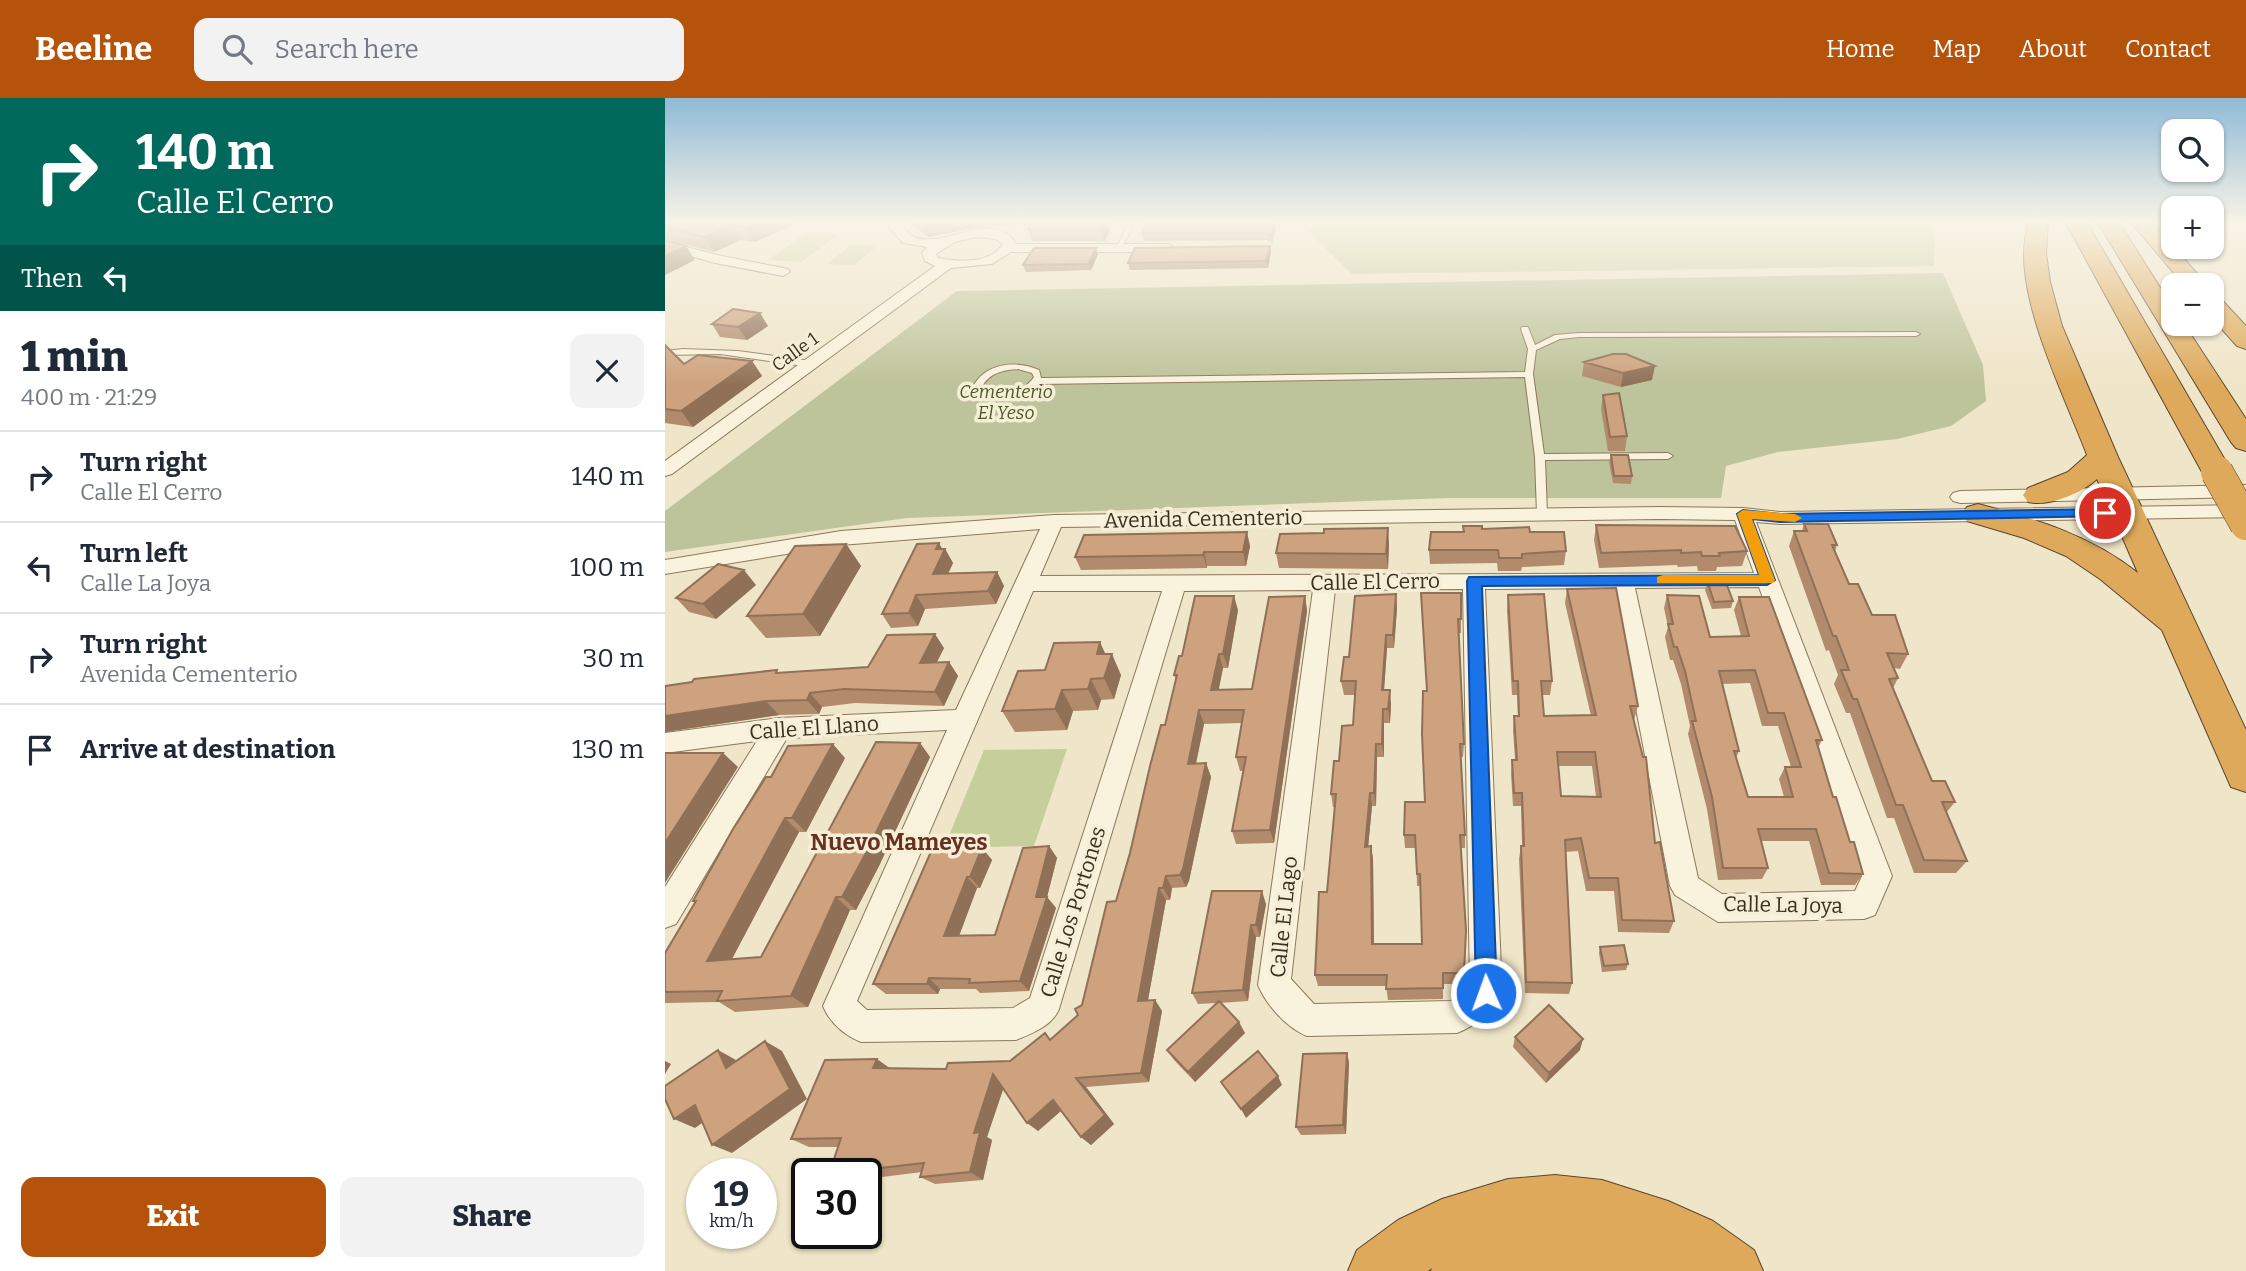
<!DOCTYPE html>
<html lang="en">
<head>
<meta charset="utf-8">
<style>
  :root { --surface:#fff; --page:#f2f2f3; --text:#1f2937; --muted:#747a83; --line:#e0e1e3; --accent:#b45309 }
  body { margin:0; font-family:Bitter,serif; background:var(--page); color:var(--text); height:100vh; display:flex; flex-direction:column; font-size:26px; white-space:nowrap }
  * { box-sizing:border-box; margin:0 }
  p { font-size:23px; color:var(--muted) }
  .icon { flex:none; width:38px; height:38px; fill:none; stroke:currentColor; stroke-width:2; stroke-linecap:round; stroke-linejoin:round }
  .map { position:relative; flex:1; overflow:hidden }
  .drawer { display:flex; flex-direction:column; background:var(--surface); width:665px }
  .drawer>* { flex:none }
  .top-card { background:#00695c; color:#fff; overflow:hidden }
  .fabs { position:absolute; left:1496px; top:21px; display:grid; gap:14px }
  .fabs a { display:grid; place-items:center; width:63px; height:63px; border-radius:14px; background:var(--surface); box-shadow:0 2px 5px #0004; font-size:35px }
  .speed { position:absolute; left:21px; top:1060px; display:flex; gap:14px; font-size:35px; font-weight:700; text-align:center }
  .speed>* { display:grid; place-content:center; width:91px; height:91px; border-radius:50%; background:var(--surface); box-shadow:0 2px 5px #0004; line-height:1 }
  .speed small { font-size:18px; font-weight:400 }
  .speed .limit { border:4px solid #111; border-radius:10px; background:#fff; color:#111 }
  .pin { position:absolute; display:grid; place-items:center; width:60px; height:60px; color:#fff; margin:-30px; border:4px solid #fff; border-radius:50%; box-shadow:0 2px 7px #0007 }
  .me { position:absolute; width:77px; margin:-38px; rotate:358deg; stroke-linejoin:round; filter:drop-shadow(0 0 5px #0008) }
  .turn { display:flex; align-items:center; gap:24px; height:147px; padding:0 21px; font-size:32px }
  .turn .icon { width:91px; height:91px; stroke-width:2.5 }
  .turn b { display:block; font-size:49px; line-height:60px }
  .then { display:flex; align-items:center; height:66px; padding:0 21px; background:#0003; gap:14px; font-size:26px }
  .round { display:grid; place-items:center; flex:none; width:74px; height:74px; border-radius:14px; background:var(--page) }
  .summary { display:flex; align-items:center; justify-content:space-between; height:119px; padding:0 21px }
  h1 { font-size:42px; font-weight:800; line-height:52px }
  .primary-button { display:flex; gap:14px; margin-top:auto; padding:14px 21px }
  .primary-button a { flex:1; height:80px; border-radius:14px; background:var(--accent); color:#fff; font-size:28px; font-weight:800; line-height:80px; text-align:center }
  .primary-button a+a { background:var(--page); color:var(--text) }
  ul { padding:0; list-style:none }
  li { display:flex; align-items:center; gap:21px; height:91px; padding:0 21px; border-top:2px solid var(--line) }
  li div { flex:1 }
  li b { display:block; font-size:26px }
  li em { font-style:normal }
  header { display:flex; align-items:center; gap:42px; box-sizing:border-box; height:98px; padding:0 35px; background:var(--accent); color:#fff }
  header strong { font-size:33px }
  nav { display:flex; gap:38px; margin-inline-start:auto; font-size:24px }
  .search { width:490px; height:63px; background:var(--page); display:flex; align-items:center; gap:18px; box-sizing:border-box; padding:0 24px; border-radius:14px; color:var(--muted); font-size:26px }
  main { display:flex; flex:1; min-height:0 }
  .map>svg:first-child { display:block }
</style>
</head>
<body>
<header>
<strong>Beeline</strong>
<div class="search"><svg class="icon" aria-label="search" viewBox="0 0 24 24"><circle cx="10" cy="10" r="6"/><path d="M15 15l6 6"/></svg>Search here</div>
<nav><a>Home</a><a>Map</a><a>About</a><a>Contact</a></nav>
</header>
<main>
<section class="drawer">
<div class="top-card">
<div class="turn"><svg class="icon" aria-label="right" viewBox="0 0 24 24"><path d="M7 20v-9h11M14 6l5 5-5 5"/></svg><div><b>140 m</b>Calle El Cerro</div></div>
<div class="then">Then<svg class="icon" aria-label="left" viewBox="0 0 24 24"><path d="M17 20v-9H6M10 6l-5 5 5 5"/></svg></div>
</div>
<div class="summary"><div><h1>1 min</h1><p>400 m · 21:29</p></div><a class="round"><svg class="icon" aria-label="close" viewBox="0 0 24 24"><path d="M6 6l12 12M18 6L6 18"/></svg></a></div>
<ul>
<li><svg class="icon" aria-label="right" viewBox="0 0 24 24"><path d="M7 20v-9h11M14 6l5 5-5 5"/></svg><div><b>Turn right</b><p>Calle El Cerro</p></div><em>140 m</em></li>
<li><svg class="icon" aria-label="left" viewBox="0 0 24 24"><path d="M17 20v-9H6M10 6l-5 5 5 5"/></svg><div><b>Turn left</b><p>Calle La Joya</p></div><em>100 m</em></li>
<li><svg class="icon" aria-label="right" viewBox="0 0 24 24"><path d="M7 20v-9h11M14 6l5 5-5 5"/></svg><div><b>Turn right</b><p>Avenida Cementerio</p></div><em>30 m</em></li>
<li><svg class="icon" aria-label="arrive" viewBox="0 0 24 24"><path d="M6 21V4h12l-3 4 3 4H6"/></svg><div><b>Arrive at destination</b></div><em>130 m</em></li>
</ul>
<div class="primary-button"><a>Exit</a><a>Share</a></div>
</section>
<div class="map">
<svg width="1581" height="1173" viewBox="0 0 1581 1173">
  <rect width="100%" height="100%" fill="#efe5c8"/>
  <!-- green -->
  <path fill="#c6ce9b" d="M632,123H1270L1269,168L687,176Z
    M141,135L173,137L136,164L103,162Z
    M185,148L211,149L189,167L162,166Z
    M402,651L369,748L279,750L319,652Z"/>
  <!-- cemetery -->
  <path fill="#bdc39a" d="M1278,175L1318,267L1321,303L1286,328L1232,341L1113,354L1061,368L1056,400H784L242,420L0,454V413L292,193Z"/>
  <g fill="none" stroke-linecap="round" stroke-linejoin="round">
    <!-- service casing -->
    <g stroke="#8c785d" stroke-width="2">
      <path id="service" d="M463,127L468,128L456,151H452L451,150Z
        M857,229H863L870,247L890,237L914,235L1251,234L1255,236L1251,238L914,239L895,241L871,252L868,276L879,356L1003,355L1008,358L1003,361L880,362L882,416L877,419L872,416L870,359L860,279L373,286C356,303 325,309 308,289C320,265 351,262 374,272L376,280L860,274L863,251L856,231ZM353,271L367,275L369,279C358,295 332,303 317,289C324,275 338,272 353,271Z
        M18,251L73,253L146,263L150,266L146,269L55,256L0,257V253Z"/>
    </g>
    <!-- minor casing -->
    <g stroke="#8c785d" stroke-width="2">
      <path id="minor" d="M219,123H233C238,128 243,136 249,139C276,152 332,109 351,146H503L510,150L503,154H346L327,166L286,170L7,376L0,378V363L270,168L260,163L257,155L262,149L238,145ZM311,139L331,141L338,146C325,166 294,164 273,160L271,156L290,144Z
        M0,143L52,157L123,171L125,174L118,178L50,165L0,151Z
        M1581,387V399L1295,405L1288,403L1285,399L1288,395L1295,393Z
        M1581,407V419L1115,426L1091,424L1227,778L1210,817L1199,821L1053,824L1010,797L1005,788L948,490L820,491L837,895C829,913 810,928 792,935L642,938C622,930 601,907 593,887L648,492L519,493L394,911C387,928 368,935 351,942L196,944C179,937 165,925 158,908L282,632L122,640L11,826L0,830V789L92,643L0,655V635L114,620L291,612L375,431L176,447L0,476V462L176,433L389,417L995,409L1078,410L1115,414ZM995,421L1070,422L1089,475L375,478L396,429ZM1094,489L1197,778L1190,793L1057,796L1033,780L970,490ZM798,491L805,888L786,903L649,906L626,881L670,492ZM368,493H497L365,900L348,910L202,912L192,903Z"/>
    </g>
    <!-- motorway casing -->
    <g stroke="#5a4530" stroke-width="2">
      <path id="motorway" d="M1363,123H1383L1381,155L1385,184L1397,228L1453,359L1581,632V694L1566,689L1497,532L1435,481L1401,458L1359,440L1302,423L1297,416L1302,409L1313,406C1371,421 1425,437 1473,475L1432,381C1417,395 1384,409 1363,404L1358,397L1363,390L1403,374L1422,357C1400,299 1359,218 1359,156C1359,145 1361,134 1363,123Z
        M1400,123H1421L1567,374L1563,380L1552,383L1541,380L1537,374Z
        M1432,123H1453L1508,210V226H1519L1581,321V353L1571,350L1566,344Z
        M1465,123H1486L1542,187H1519Z
        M1547,198L1555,200L1581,228V251L1572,248L1547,220Z
        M890,1077L937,1082L1003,1103L1048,1123L1089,1152L1098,1173H766L767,1170L763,1173H683L692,1152L733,1122L777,1101L843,1081Z"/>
    </g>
    <!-- service -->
    <use href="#service" fill="#f9f2dc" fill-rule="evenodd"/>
    <!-- minor -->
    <use href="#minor" fill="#f9f2dc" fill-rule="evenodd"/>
    <!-- motorway -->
    <use href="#motorway" fill="#dea95a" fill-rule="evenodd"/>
    <!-- motorway-bridge casing -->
    <g stroke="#5a4530" stroke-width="33" stroke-linecap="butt">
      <path id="motorway-bridge" d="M1552,374L1581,426"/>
    </g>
    <!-- motorway-bridge -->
    <use href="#motorway-bridge" stroke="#dea95a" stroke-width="32"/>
  </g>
  <!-- wall -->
  <path fill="#b18b6c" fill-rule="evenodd" d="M0,123H136L90,144L76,142L49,154L0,141Z
    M243,123H442L445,132L440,143H367L363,131L366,127L318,128L263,139Z
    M516,123H610L611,129L607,145L602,142L479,143L477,135Z
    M605,148L606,154L603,170L465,172L463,165Z
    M433,156L426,172L361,174L358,167Z
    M47,226L103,228L82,242L55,239Z
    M0,247L19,266L87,263L97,278L28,329L0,325Z
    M919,264L987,282L956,289L917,278Z
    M938,297L962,338L960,353H943L936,311Z
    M946,357L967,378L966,386L948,385L944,364Z
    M1139,426L1172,447L1170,453L1184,486L1207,517L1243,556L1235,571L1229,570L1233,580L1228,590L1267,683L1290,704L1281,715L1302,763L1291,775H1249L1229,720H1222L1185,615H1181L1169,586L1173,577L1164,552L1161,553L1124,448L1129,433H1137Z
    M931,427L1082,453L1077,468L1052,469L1051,473H1033L1032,468L1013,469L1012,467L934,470L929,442Z
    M798,428L865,434L901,453L899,467L857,469L856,473H833L832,465L765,466L764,452L798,434Z
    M724,445L723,471L614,470L611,455Z
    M181,446L196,468L155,538L101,540L82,518Z
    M585,448L581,468H542V470L416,472L410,459Z
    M277,451H280L288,465L283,475L332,474L339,488L331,506L260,511L253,528L226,530L217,516Z
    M1043,485L1068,503L1066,510L1047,511L1040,492Z
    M91,487L51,521L24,514L11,500Z
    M902,491L973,608L969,622L990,745L1009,823L1004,835L953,834L949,793H921L913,753L900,754L907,885L904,896L860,895L854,761L856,748H857L856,708H848L846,676L847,662H850L848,632L849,618H853L852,597H847L842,512L843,497L887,583L885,597H877L879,618H926L900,505ZM893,668H927L931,699L896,698Z
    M796,495V535H794L799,646L798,659H796L800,737V750H796L801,832L799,886H778V901L723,902L721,888H653L650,877L662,794L670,709H668L666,696L674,663L688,627L690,597H679L676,583L684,559L731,496L732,510L729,550H722L719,592L726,606L725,625H719V659H712L711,708H707L703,749L706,748L708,761L709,846H757L756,788H752L751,750H740L739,737L760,704L761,593Z
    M1002,497L1045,539L1076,538L1069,512L1074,499L1157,642L1153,650L1168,699L1198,776L1190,787H1156L1144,743H1096L1103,770L1097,781L1053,782L1042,711L1023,636L1025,628L1016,586L1008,562H1005L1000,539L1003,529L999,510ZM1085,585L1097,628H1113L1126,669H1120L1114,681L1119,699H1083L1071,660L1074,653L1057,586Z
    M640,498L642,513L609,745L571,746L567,733L578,673H575L571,659L577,625L539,626L531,666L541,665L546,679L524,783L521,789L507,790L505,802H501L483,902H490L497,913L484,984L421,989L449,1026L426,1047L416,1039L396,1013L373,1033L338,990L322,1039L327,1042L318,1082L270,1086L255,1079L257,1074L201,1081V1076H164L173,1049H144L126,1041L225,970L281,971L345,963L386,942L413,917L451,803L500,627L511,582L509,577L517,558L573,512L563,570H558L553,592L587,591Z
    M279,550L272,564H284L293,578L279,608L190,605L157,609L154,616L114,617L0,634L115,575L203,569Z
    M441,556L456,577L449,601L436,602L433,612L408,613L402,632L350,634L337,613L380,572Z
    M255,645L265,659L214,768L191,812H185L143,909L70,914L54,904L0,905V855L30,805L28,803L106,679L180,660L141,734H134L67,861L96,859Z
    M384,748L392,760L382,799L391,810L364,893L315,895L311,891H275L273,896H221L208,886L317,750L327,762L315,790H312L294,837H330Z
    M601,806L595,839H591L583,903L555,905L580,935L530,984L509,962L502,952L552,905L533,906L527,895Z
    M935,849L963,866L961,872L937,874L934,855Z
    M850,939L915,952L881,985L848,949Z
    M682,955L684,965L681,1036L636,1037L631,1029Z"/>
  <!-- shaded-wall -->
  <path fill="#907158" d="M97,123H136L90,144L82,130Z
    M278,123H316L318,128L263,139L258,127Z
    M440,123H442L445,132L440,143L436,131Z
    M609,123L611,129L607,145L606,137Z
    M68,127L76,142L49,154L40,139Z
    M21,148L30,162L0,177V158Z
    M605,148L606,154L603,170L601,163Z
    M431,150L433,156L426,172L424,166Z
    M95,215L103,228L82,242L73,229Z
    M87,263L97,278L28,329L16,313Z
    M990,268L987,282L956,289L958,275Z
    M723,430L724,445L723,471L721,456Z
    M582,434L585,448L581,468L578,454Z
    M274,445L279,454L280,451L288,465L277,489L268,476L271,451Z
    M181,446L196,468L155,538L138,516Z
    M539,454L542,468V470L538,457Z
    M79,472L91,487L51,521L38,506Z
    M332,474L339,488L331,506L323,493Z
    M731,496L732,510L729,550L728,537Z
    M251,497L260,511L253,528L244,515Z
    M569,498L573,512L563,570L558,556Z
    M640,498L642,513L609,745L605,732Z
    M270,536L279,550L264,579L255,565Z
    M721,537L722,550L718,606L717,592Z
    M435,544L444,564L447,556L456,577L449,601L439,580L432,556Z
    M554,556L558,570L551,606L546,592Z
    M284,564L293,578L279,608L270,594Z
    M426,581L436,602L433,612L423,591Z
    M397,592L408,613L402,632L390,611Z
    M725,592L726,606L725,625L723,611Z
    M145,595L157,609L154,616L142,602Z
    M101,603L114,617L0,634V618Z
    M718,611L719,625V659L717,646Z
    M534,612L539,626L528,679L523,666Z
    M255,645L265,659L214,768L191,812L177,799Z
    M168,646L180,660L141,734L127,720Z
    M711,646L712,659L711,708L709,695Z
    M58,655L73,669L0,785V745Z
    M541,665L546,679L524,783L521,789L515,777Z
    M705,695L707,708L702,761L700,749Z
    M120,720L134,734L60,874L42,863Z
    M384,748L392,760L382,799L391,810L364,893L355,883L371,799Z
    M706,748L708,761L709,858L707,846Z
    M317,750L327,762L315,790L305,779Z
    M501,778L507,790L505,802L498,790Z
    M302,779L312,790L290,849L279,838Z
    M494,790L501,802L481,913L473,903Z
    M597,793L601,806L595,839L591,827Z
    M171,799L185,812L143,909L126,898Z
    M586,827L591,839L583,903L578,892Z
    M264,880L275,891L273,896L262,886Z
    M490,902L497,913L484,984L476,975Z
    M574,924L580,935L530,984L523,974Z
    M918,941L915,952L881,985L884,975Z
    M100,943L117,953L142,1001L67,1055L47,1047Z
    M53,952L71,962L61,970Z
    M682,955L684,965L681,1036L678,1027Z
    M212,961L226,971L208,970Z
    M0,963L6,966L0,976Z
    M328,976L340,986L322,1039L327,1042L318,1082L305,1074L309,1035Z
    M613,978L617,987L581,1020L576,1011Z
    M411,980L421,989L449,1026L426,1047L416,1039Z
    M388,1002L398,1011L373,1033L362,1025Z
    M30,1007L50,1016L30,1030L9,1021Z"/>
  <!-- building -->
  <path fill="#cea27e" stroke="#907158" stroke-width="2" fill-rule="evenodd" d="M0,123H97L82,130L68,127L40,139L0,129Z
    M253,123H278L258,127Z
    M368,123H440L436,131H363Z
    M516,123H609L606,137L601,135H477L482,124Z
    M0,142L21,148L0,158Z
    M605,148L601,163L463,165L470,150Z
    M369,150H431L424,166L358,167Z
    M68,211L95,215L73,229L47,226Z
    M0,247L19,266L33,257L87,263L16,313L0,311Z
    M948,256H961L990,268L958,275L919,264Z
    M954,295L962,338L945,339L938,297Z
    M946,357H963L967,378H949Z
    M1139,426H1163L1172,447H1167L1184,486H1193L1207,517H1230L1243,556L1222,555L1233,580L1224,581L1267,683H1280L1290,704H1277L1302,763L1259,762L1238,707H1231L1192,601H1188L1176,572H1184L1171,538H1168L1129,433H1142Z
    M931,427L1070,428L1082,453L1054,455L1055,458H1037L1036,454L1016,455V452L936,455Z
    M798,428H817V431L864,429L865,434H899L901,453L857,456V460H834L833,452H764L766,434H799Z
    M723,430L721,456L611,455L615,436L659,435V431Z
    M582,434L578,454H539L538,457L410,459L419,437Z
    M274,445L271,451H280L268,476L332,474L323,493L251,497L244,515L217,516L252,446Z
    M181,446L138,516L82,518L130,448Z
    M53,466L79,472L38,506L11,500Z
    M1043,485H1061L1068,503L1049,504Z
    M951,490L973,608H965L978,659H981L990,745L995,744L1009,823L957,822L953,780H924L916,740L900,742L907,885L861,884L856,748H859L857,695H849L847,662H852L849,618H854L853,583H848L843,497L879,496L887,583H876L879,618L931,617L902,491ZM892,654H930L936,699L896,698Z
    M756,495H796V521H793L799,646H795L800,737H795L801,832L799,875H778V890L721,891L722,877H650L654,794H662L671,696H666L669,663H674L677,628L688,627L691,583H676L679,559H684L690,498L731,496L728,537H721L717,592H725L723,611H718L717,646H711L709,695H705L700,749L706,748L707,846H757L755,776H752L750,737H739L740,704H760L757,636L758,593H762Z
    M1002,497L1034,498L1045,539L1084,538L1074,499H1104L1157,642H1151L1168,699H1171L1185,744H1189L1198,776L1164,775L1151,731H1093L1103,770H1058L1047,699L1027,623H1031L1020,573L1012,549H1009L1003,526H1008ZM1090,572L1103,615H1119L1136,669H1120L1128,699H1083L1069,653H1074L1054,573Z
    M530,498H569L558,556H554L546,592L587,591L604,499L640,498L605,732L567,733L581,659H571L579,612H534L523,666L541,665L518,771L515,777L501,778L498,790H494L473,903L490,902L476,975L411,980L440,1017L416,1039L388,1002L362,1025L328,976L309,1035L315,1034L305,1074L255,1079L259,1065L164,1076L176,1040L126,1041L160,962L212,961L208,970L281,971L283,965L345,963L380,935L385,942L413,917L410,911L417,907L442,804L451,803L465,755L485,668L496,627H500L512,577H509L514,558H517Z
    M270,536L255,565L284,564L270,594L179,591L145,595L142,602L101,603L0,618V588L27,584L29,581L112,572L111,575L203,569L222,537Z
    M435,544L432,556H447L439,580L426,581L423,591L397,592L390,611L337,613L353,573L380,572L389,545Z
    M211,644L255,645L201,755L177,799H171L126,898L52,903L57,893L0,894V855L31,803H28L68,731L101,679H106L123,648L168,646L127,720H120L42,863L96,859Z
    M0,655H58L0,745Z
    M384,748L371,799H382L355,883L304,885L305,881L264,880L262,886H208L268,749L317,750L305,779H302L279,838L330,837L358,750Z
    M547,793H597L591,827H586L578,892L527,895Z
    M959,847L963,866L939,868L935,849Z
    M554,903L574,924L523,974L502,952Z
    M884,907L918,941L884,975L850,939Z
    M100,943L125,991L47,1047L30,1007L9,1021L0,1001V988L53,952L61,970Z
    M593,953L613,978L576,1011L556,984Z
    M682,955L678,1027L631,1029L638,956Z"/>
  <!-- sky -->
  <linearGradient id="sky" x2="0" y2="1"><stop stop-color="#8fbad7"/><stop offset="0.43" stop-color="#f8f3e6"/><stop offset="1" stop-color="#f8f3e6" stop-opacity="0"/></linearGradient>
  <rect width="1581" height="287" fill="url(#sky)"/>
  <!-- route -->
  <path fill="#1a73e8" stroke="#114b97" stroke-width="2" d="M1440,411L1445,412V418L1115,424L1087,421L1110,482L1102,487L817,488L832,895L829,902L821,905L814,902L811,895L802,483L804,479L1094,477L1072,416L1078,412L1115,416Z"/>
  <!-- slow -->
  <path fill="#f59e0b" d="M1078,412L1130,416L1137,420L1130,424L1087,421L1110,482L1108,485H992V479L998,477H1094L1072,416Z"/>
  <g text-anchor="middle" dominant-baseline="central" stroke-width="7" stroke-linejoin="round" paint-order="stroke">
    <!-- far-street labels -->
    <g font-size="18" fill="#3c2f20" stroke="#f6efd8">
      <text transform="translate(130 254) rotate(-36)">Calle 1</text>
    </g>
    <!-- far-park labels -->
    <g font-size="18" font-style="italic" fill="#4a5927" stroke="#f6efd8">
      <text x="341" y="294">Cementerio<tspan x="341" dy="21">El Yeso</tspan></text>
    </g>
    <!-- street labels -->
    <g font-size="21" fill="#3c2f20" stroke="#f6efd8">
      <text transform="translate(538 421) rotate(-1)">Avenida Cementerio</text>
      <text transform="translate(710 484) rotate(-1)">Calle El Cerro</text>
      <text transform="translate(149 630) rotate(-4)">Calle El Llano</text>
      <text transform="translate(1118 807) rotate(1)">Calle La Joya</text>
      <text transform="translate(408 814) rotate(-73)">Calle Los Portones</text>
      <text transform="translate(619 819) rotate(-84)">Calle El Lago</text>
    </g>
    <!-- neighbourhood labels -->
    <g font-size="23" font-weight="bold" fill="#69311f" stroke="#f6efd8">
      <text x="234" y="744">Nuevo Mameyes</text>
    </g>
  </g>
</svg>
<div class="fabs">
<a><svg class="icon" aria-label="search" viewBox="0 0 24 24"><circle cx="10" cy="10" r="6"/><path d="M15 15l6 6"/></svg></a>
<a>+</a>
<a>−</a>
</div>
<div class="speed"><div>19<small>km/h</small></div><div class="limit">30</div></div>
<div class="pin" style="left:1440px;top:415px;background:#d93025"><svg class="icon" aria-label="arrive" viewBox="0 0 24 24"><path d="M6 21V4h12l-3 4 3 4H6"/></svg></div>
<svg class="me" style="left:821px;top:895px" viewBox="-20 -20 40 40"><circle r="17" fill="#1a73e8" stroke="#fff" stroke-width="3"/><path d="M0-11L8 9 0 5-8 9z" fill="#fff"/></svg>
</div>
</main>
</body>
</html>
